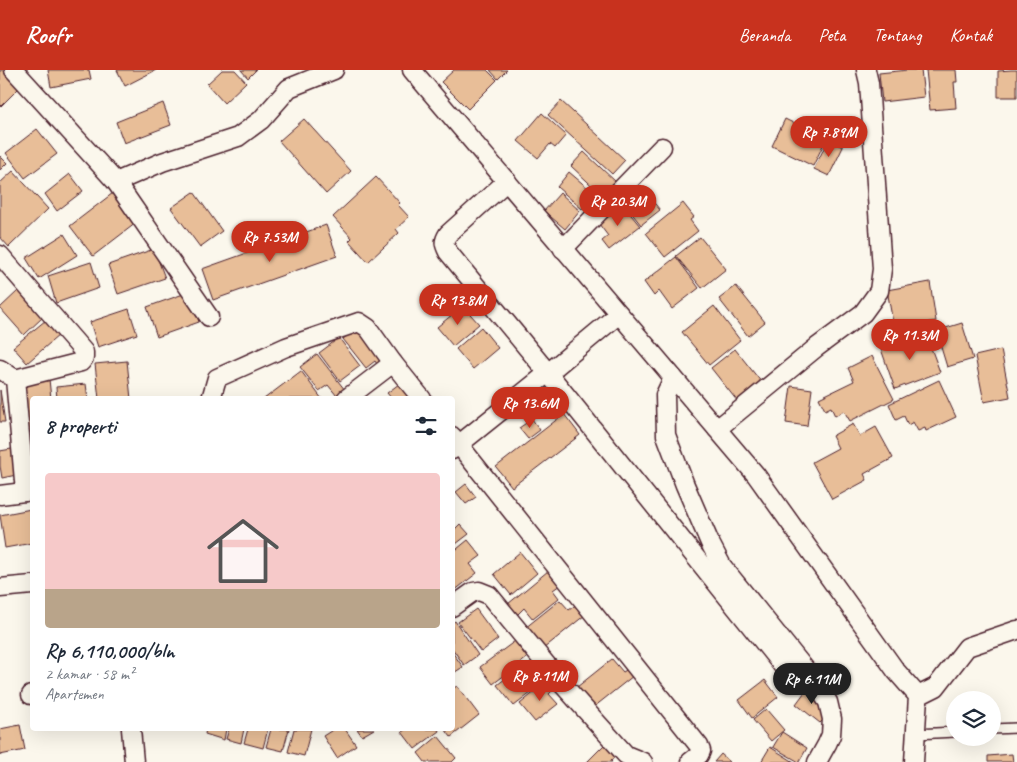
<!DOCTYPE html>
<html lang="id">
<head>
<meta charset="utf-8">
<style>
	body { margin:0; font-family:Caveat,sans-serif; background:#f6f6f7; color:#1f2937; height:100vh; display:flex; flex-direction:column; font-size:19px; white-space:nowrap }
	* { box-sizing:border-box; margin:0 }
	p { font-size:16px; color:#747a83 }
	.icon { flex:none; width:28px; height:28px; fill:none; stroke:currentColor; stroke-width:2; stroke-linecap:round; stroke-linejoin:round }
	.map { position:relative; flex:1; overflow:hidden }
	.panel { position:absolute; left:30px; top:326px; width:425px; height:335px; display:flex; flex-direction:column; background:#fff; border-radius:5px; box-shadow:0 5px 20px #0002 }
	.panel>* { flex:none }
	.tools { position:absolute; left:946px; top:621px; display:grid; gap:10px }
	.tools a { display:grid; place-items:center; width:55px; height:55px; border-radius:50%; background:#fff; box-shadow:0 5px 20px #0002; font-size:25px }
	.price { position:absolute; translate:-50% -42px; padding:0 11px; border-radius:18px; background:#c8321e; color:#fff; font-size:16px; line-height:32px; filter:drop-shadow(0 1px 2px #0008) }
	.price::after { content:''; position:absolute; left:50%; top:30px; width:15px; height:11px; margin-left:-8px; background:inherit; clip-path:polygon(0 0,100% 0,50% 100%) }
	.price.on { background:#222; color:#fff }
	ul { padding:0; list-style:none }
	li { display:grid; align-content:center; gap:10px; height:265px; padding:0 15px }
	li+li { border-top:1px solid #e0e1e3 }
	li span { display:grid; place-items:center; height:155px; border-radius:5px; color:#555 }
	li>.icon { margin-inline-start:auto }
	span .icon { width:90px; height:90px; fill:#fffc; stroke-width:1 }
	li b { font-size:21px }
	h2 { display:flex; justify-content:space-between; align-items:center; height:60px; padding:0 15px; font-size:21px }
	header { display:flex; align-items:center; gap:30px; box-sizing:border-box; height:70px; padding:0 25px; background:#c8321e; color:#fff }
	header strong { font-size:24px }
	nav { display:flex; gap:28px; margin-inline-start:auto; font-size:18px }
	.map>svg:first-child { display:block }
	.building { fill:#e8be98; stroke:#4a1f2b }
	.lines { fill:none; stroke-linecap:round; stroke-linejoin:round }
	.service-casing { stroke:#4a1f2b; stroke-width:12 }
	.minor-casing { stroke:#4a1f2b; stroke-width:21 }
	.service { stroke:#fbf7ec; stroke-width:9 }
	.minor { stroke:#fbf7ec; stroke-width:18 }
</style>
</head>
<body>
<header>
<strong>Roofr</strong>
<nav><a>Beranda</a><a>Peta</a><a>Tentang</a><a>Kontak</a></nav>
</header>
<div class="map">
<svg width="1017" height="692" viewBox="0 0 1017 692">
	<rect width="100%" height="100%" fill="#fbf7ec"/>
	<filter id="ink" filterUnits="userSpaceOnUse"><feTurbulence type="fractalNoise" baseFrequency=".02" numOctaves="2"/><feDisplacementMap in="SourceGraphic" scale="10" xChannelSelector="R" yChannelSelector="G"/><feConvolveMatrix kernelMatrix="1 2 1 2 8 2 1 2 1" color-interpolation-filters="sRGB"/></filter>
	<g filter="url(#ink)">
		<g class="building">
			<polygon points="0,0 10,0 24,13 0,37"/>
			<polygon points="48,0 89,0 91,9 51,17"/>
			<polygon points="117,0 156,0 125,16"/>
			<polygon points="222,0 235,0 246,12 224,33 207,14"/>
			<polygon points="241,0 256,0 248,8"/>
			<polygon points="454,0 487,0 497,10 468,39 441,12"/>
			<polygon points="490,0 507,0 498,9"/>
			<polygon points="908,0 921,0 924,27 882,32 879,3"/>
			<polygon points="926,0 956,0 957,12 954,12 956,38 930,40"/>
			<polygon points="1011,0 1017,0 1017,27 998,27 998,1"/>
			<polygon points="561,31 625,90 612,104 548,45"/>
			<polygon points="163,33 171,55 124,73 116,52"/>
			<polygon points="542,43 566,65 555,78 550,74 538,88 518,71"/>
			<polygon points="304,49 351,101 326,124 279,71"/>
			<polygon points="785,49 826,69 813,96 772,76"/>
			<polygon points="37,59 57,84 25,108 6,83"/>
			<polygon points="828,70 843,77 829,106 814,99"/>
			<polygon points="584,82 616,112 603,126 571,96"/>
			<polygon points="0,86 7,93 0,100"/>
			<polygon points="13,101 48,139 9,177 0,167 0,113"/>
			<polygon points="569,102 595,124 582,139 557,117"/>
			<polygon points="70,104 83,121 57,141 45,124"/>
			<polygon points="376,107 400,133 398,135 409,147 396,159 399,163 368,192 349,171 352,168 333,147"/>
			<polygon points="641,117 660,140 641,155 623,132"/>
			<polygon points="194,122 222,161 200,177 171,138"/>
			<polygon points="113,123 136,153 93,186 70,156"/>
			<polygon points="560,123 580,141 565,159 544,141"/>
			<polygon points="683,133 694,147 690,150 698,161 665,187 646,163"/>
			<polygon points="623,135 640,156 609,180 602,171 608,166 599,154"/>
			<polygon points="326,155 337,186 213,230 202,199"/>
			<polygon points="64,164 77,185 39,209 26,188"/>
			<polygon points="700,167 726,199 702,218 676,186"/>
			<polygon points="154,179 165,208 118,224 108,195"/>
			<polygon points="676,187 699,218 672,239 659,221 654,226 644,212"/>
			<polygon points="91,192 99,218 56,233 48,206"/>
			<polygon points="930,212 936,251 894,258 887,220"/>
			<polygon points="736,216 765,252 748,266 719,229"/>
			<polygon points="19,220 43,247 24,265 0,238"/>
			<polygon points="189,222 199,252 157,267 147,237"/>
			<polygon points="463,236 479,254 453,276 437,257"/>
			<polygon points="714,236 740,270 709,295 682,262"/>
			<polygon points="129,239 137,264 98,277 90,252"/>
			<polygon points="46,250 59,265 27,293 13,277"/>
			<polygon points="962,253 973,289 947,297 936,261"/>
			<polygon points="361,255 385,287 377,294 375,291 366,298 343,269"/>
			<polygon points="481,257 498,278 473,299 456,279"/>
			<polygon points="925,262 940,302 895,319 881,279"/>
			<polygon points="339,268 360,296 340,311 319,283"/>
			<polygon points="735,279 762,313 738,332 711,298"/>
			<polygon points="1001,280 1010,327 984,332 975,286"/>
			<polygon points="317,284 345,320 337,326 328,315 319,321 300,297"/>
			<polygon points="872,286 894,329 850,351 844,341 835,346 831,337 825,340 819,328 854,311 848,298"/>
			<polygon points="127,291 131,329 99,329 95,294"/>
			<polygon points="301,301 322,329 264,329"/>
			<polygon points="49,309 51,329 32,329 32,362 29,362 24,312"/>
			<polygon points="939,310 956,347 926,361 925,358 918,361 913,352 908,355 904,346 896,350 889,334"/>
			<polygon points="403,311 417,329 392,329 387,323"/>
			<polygon points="86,314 88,329 57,329 56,317"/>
			<polygon points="791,316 812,319 807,356 786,353"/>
			<polygon points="0,320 5,352 0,352"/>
			<polygon points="564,344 580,365 512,417 496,397"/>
			<polygon points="532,349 540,360 528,369 519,358"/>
			<polygon points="853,354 860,366 876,357 893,388 864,404 867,410 832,429 812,392 838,378 832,366"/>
			<polygon points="17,378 21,404 2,408 0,396 0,381"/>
			<polygon points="466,414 476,427 466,434 456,422"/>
			<polygon points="31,439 32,446 32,473 5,478 0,445"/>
			<polygon points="460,454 469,464 452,477 452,458 454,460"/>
			<polygon points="468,470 481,486 470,494 477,503 454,521 452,520 452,483"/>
			<polygon points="520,482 537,503 511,525 494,504"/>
			<polygon points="548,501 560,515 553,520 559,528 533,549 524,538 517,545 508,534"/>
			<polygon points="560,530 569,540 577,534 585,545 543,579 525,558"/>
			<polygon points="476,539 498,569 481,582 458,552"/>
			<polygon points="455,551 478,585 464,595 452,578 452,553"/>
			<polygon points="515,571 527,588 493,614 480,597"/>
			<polygon points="452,582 463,597 452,604"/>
			<polygon points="612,589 623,602 628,599 633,606 594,637 577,617"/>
			<polygon points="519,598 536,619 514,636 497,615"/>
			<polygon points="765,610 778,627 752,648 739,630"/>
			<polygon points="548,611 554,619 549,624 558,634 535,652 520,634"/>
			<polygon points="810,615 826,647 820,653 796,634"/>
			<polygon points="457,616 479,645 451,667 445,659 452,659 452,619"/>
			<polygon points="766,639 784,660 771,671 753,650"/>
			<polygon points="20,655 25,680 0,685 0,659"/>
			<polygon points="206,659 226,659 224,670 205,664"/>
			<polygon points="229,659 244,659 241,673 226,669"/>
			<polygon points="248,659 268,659 263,678 244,673"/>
			<polygon points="271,659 289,659 283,681 266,677"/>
			<polygon points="294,659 311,659 304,686 288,682"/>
			<polygon points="334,659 345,659 356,675 337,688 323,666"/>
			<polygon points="357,659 374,659 362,666"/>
			<polygon points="406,659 438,659 439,661 415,679 402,662"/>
			<polygon points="782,662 807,678 799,692 773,677"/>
			<polygon points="438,666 456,688 452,692 425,692 418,683"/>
			<polygon points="605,674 616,685 611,691 612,692 587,692"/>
			<polygon points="770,677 794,692 761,692"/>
			<polygon points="721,684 730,692 714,692"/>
			<polygon points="1012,684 1013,692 988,692 988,686"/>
		</g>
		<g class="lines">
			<g class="service-casing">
				<g id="service">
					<polyline points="992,659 1017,658"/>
					<polyline points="916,664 955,662"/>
				</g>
			</g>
			<g class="minor-casing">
				<g id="minor">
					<polyline points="14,0 116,112 209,247"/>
					<polyline points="412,0 756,405 896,601 918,626 914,692"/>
					<path d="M 507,111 L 448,164 C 443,172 444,174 448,182 L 548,303 L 790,605"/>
					<polyline points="116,112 162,92 238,67 261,50 289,18 334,0"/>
					<polyline points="563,179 662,77"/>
					<polyline points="0,185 84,282 84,288 81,292 15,309 0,299"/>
					<polyline points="673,308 665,325 666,365 685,415 710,473 722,496 809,604 828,632 832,649 831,665 827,674 817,692"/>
					<polyline points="15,309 25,422"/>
					<polyline points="211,329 217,308 286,277 359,252 368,258 393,293 422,329"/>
					<polyline points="346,329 393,293"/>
					<polyline points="717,359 817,277 863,243 879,221 882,199 869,13 866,0"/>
					<polyline points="452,366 699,676 701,681 699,685 690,692"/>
					<polyline points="452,380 548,303 619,244"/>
					<polyline points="0,425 32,421"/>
					<polyline points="0,518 32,515"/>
					<polyline points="452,537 473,522 479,521 489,525 564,616 626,685 643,692"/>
					<polyline points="31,625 32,625"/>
					<polyline points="918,626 936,617 967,577 1017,560"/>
					<polyline points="131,659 134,692"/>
				</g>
			</g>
			<use href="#service" class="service"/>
			<use href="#minor" class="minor"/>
		</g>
	</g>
</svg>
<div class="tools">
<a><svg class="icon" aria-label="layers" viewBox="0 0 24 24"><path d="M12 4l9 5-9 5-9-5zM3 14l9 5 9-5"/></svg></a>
</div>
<b class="price" style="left:829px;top:88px">Rp 7.89M</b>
<b class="price" style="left:618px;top:157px">Rp 20.3M</b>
<b class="price" style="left:270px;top:193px">Rp 7.53M</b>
<b class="price" style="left:458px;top:256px">Rp 13.8M</b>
<b class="price" style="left:910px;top:291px">Rp 11.3M</b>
<b class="price" style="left:530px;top:359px">Rp 13.6M</b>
<b class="price" style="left:540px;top:632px">Rp 8.11M</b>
<b class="price on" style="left:812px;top:635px">Rp 6.11M</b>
<section class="panel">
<h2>8 properti<svg class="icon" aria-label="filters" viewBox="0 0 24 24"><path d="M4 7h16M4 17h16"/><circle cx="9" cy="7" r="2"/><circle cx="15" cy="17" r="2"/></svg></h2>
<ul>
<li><span style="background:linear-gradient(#f6c9c9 75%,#b9a48a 0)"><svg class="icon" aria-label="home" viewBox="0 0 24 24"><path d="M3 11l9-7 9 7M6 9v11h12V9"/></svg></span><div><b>Rp 6,110,000/bln</b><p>2 kamar · 58 m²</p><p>Apartemen</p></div></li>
</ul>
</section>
</div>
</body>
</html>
